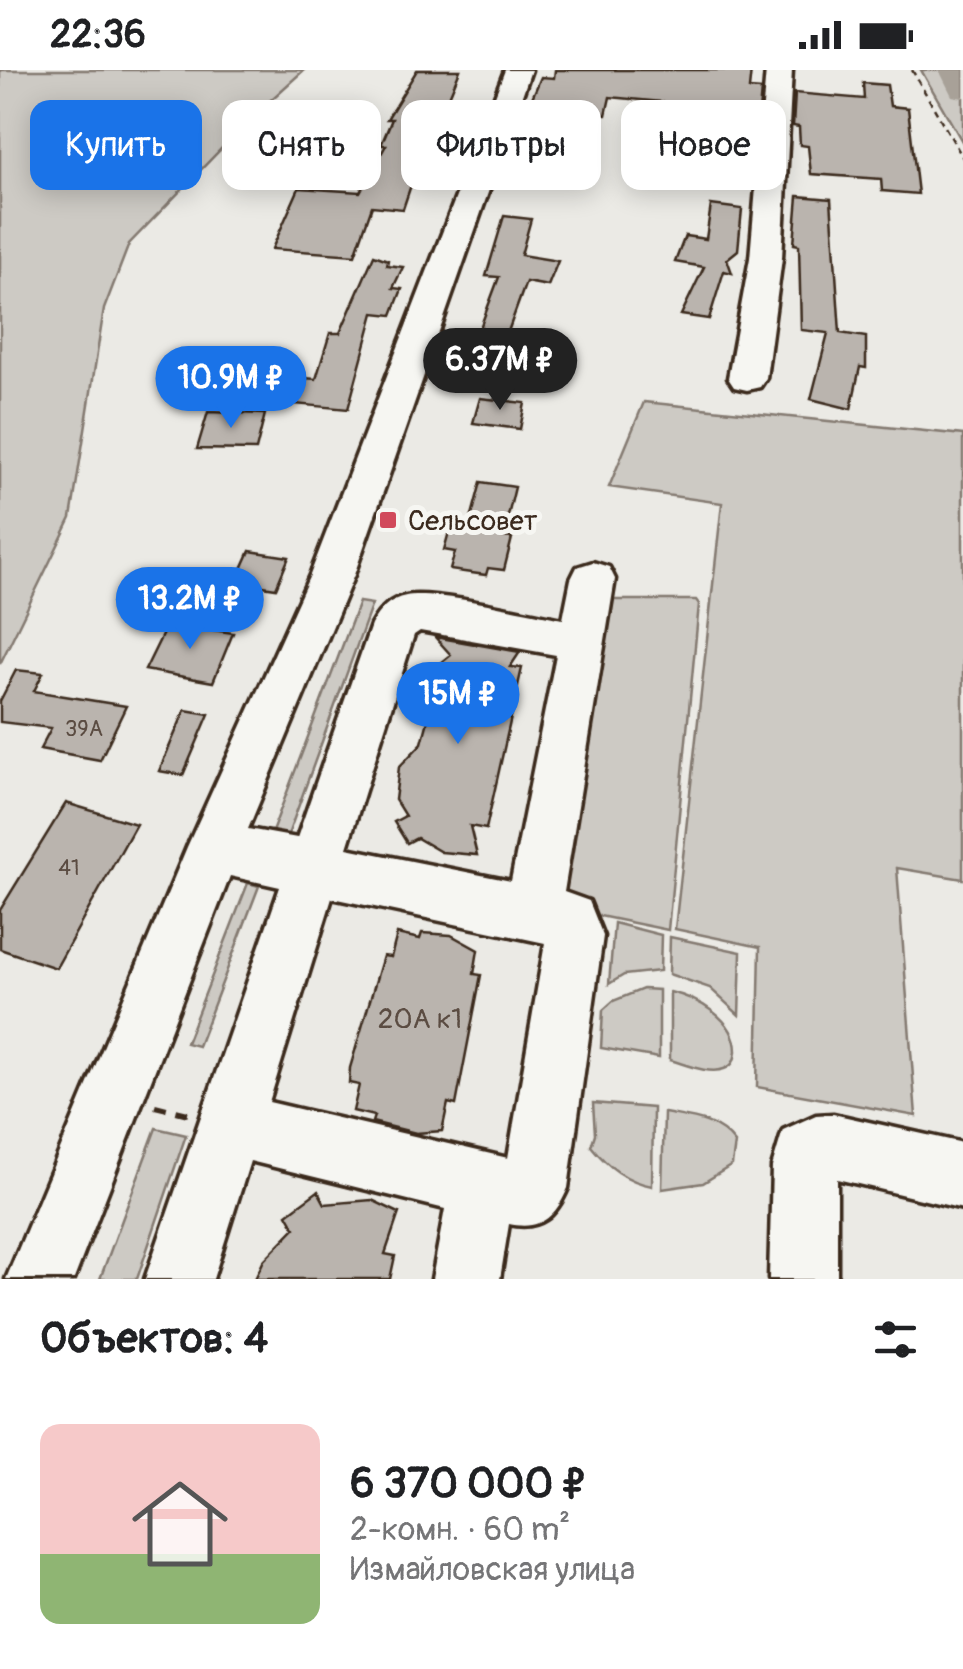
<!DOCTYPE html>
<html lang="ru">
<head>
<meta charset="utf-8">
<style>
	body { margin:0; font-family:Pangolin,sans-serif; background:#f6f6f6; color:#202124; height:100vh; display:flex; flex-direction:column; font-size:38px; white-space:nowrap }
	* { box-sizing:border-box; margin:0 }
	p { font-size:32px; color:#757577 }
	.icon { flex:none; width:55px; height:55px; fill:none; stroke:currentColor; stroke-width:2; stroke-linecap:round; stroke-linejoin:round }
	.map { position:relative; height:1209px; overflow:hidden }
	.sheet { display:flex; flex-direction:column; background:#fff; flex:1 }
	.sheet>* { flex:none }
	.top-card { position:absolute; left:30px; top:30px; width:905px; height:90px; display:flex; gap:20px }
	.price { position:absolute; translate:-50% -85px; padding:0 22px; border-radius:35px; background:#1a73e8; color:#fff; font-size:32px; line-height:65px; filter:drop-shadow(0 2px 5px #0008) }
	.price::after { content:''; position:absolute; left:50%; top:60px; width:30px; height:22px; margin-left:-15px; background:inherit; clip-path:polygon(0 0,100% 0,50% 100%) }
	.price.current { background:#222; color:#fff }
	ul { padding:0; list-style:none }
	li { display:flex; align-items:center; gap:30px; height:250px; padding:0 40px }
	li span { display:grid; place-items:center; flex:none; width:280px; height:200px; border-radius:20px; color:#555 }
	li>.icon { margin-inline-start:auto }
	span .icon { width:120px; height:120px; fill:#fffc; stroke-width:1 }
	li b { font-size:42px }
	h2 { display:flex; justify-content:space-between; align-items:center; height:120px; padding:0 40px; font-size:42px }
	.pill { padding:0 35px; border-radius:20px; background:#fff; box-shadow:0 5px 25px #0003; font-size:35px; line-height:90px }
	.pill.current { background:#1a73e8; color:#fff }
	.status { display:flex; justify-content:space-between; align-items:center; height:70px; padding:0 50px; background:#fff; direction:ltr }
	.status svg { height:28px; fill:currentColor }
	.map>svg:first-child { display:block }
	.green { fill:#cdcac4; stroke:#847a71; stroke-width:2.5 }
	.lines { fill:none; stroke-linecap:round; stroke-linejoin:round }
	.river { fill:#a8a198; fill-rule:evenodd }
	.building { fill:#bab4ae; stroke:#3b2a1e; stroke-width:2.5 }
	.minor-casing { stroke:#3b2a1e; stroke-width:7 }
	.path-far1 { stroke:#3b2a1e; stroke-width:2.5; stroke-dasharray:6 5; stroke-linecap:butt }
	.path { stroke:#3b2a1e; stroke-width:6; stroke-dasharray:12 10; stroke-linecap:butt }
	.minor { fill:#f6f6f2; fill-rule:evenodd }
	.poi-dot { fill:#d1495b; stroke:#f6f6f2; stroke-width:4 }
	.labels { text-anchor:middle; stroke-width:10; stroke-linejoin:round; paint-order:stroke }
	.number-label { font-size:22px; fill:#5b4c42 }
	.poi-label { font-size:28px; fill:#3b2a1e; stroke:#f6f6f2; text-anchor:start }
	.near-number-label { font-size:28px; fill:#5b4c42 }
</style>
</head>
<body>
<div class="status"><b>22:36</b><svg viewBox="0 0 49 12"><path d="M0 12V9h3v3zM5 12V6h3v6zM10 12V3h3v9zM15 12V0h3v12zM26 1h20v11H26zM47 4h2v5h-2z"/></svg></div>
<div class="map">
<svg width="963" height="1209" viewBox="0 0 963 1209">
	<rect width="100%" height="100%" fill="#ebeae5"/>
	<filter id="ink" filterUnits="userSpaceOnUse"><feTurbulence type="fractalNoise" baseFrequency=".01" numOctaves="2"/><feDisplacementMap in="SourceGraphic" scale="20" xChannelSelector="R" yChannelSelector="G"/><feConvolveMatrix kernelMatrix="1 2 1 2 8 2 1 2 1" color-interpolation-filters="sRGB"/></filter>
	<g filter="url(#ink)">
		<g class="green">
			<polygon points="0,0 304,0 253,46 129,174 104,239 71,448 0,594"/>
			<polygon points="921,0 963,0 963,73"/>
			<polygon points="644,332 963,365 963,809 897,798 916,1046 757,1017 760,877 675,859 722,433 609,417"/>
			<polygon points="609,530 696,530 699,534 668,860 551,836"/>
			<polygon points="359,532 372,534 288,765 272,762"/>
			<polygon points="248,813 259,816 198,976 186,973"/>
			<polygon points="614,853 661,865 660,901 624,905 609,914"/>
			<polygon points="670,867 741,882 739,945 710,918 669,904"/>
			<polygon points="643,919 659,920 659,988 601,978 603,940 613,931"/>
			<path d="M 670,922 C 697,928 736,949 736,981 C 735,990 733,996 724,999 C 709,1005 685,994 670,990 Z"/>
			<path d="M 593,1033 L 653,1038 L 652,1116 C 626,1111 608,1097 591,1076 L 595,1064 Z"/>
			<path d="M 664,1043 C 691,1048 717,1049 735,1073 L 732,1095 L 703,1113 L 662,1119 Z"/>
			<polygon points="156,1058 186,1065 137,1209 100,1209"/>
		</g>
		<g class="lines">
			<polygon class="river" points="939,0 963,0 963,28 952,26"/>
		</g>
		<g class="building">
			<polygon points="417,0 460,0 448,29 420,75 435,77 417,113 412,112 403,139 372,136 355,185 272,179 299,118 360,122 386,75 381,75 392,49 387,49"/>
			<polygon points="555,0 751,0 749,19 761,20 758,53 752,52 751,60 713,56 714,37 610,27 606,45 569,43 557,87 527,85 535,60 532,60 532,28 541,7 554,8"/>
			<polygon points="863,13 887,15 890,36 908,38 918,124 882,121 881,109 811,104 808,76 800,75 799,57 793,56 795,23 864,29"/>
			<polygon points="798,126 831,129 840,263 866,267 866,298 860,297 851,339 811,329 828,263 801,260 799,175 794,174"/>
			<polygon points="711,135 742,139 738,180 727,189 732,203 724,201 709,249 681,245 704,197 675,192 685,166 706,169"/>
			<polygon points="504,146 531,149 521,185 558,191 548,216 526,212 505,270 477,266 499,207 486,206"/>
			<polygon points="374,185 388,190 387,195 403,197 393,218 402,219 392,245 374,243 348,339 294,334 304,308 316,309 330,263 340,263"/>
			<polygon points="480,328 525,333 520,359 473,353"/>
			<polygon points="208,342 265,344 256,380 197,379"/>
			<polygon points="481,412 515,417 503,467 512,468 504,500 488,498 486,505 450,500 455,482 444,480 452,451 470,453"/>
			<polygon points="250,481 289,487 276,518 236,512"/>
			<polygon points="168,553 233,563 213,612 145,600"/>
			<polygon points="435,567 520,582 510,597 522,598 486,759 470,756 477,785 441,782 417,768 407,773 394,752 405,746 395,730 399,697 422,673 429,647 422,636 421,622 431,601 451,585"/>
			<polygon points="16,600 43,603 34,621 126,636 100,690 40,679 51,658 0,652 0,631"/>
			<polygon points="185,640 209,644 183,705 159,701"/>
			<polygon points="66,733 136,754 56,898 0,879 0,840"/>
			<polygon points="422,863 451,865 478,880 474,904 481,905 456,1035 448,1033 442,1061 416,1063 372,1052 374,1046 353,1041 359,1015 349,1013 350,998 383,886 391,887 397,864 420,869"/>
			<polygon points="318,1121 325,1134 372,1130 399,1143 385,1184 395,1186 390,1209 255,1209 264,1190 295,1158 287,1144"/>
		</g>
		<g class="lines">
			<g class="minor-casing">
				<g id="minor">
					<path d="M 505,0 L 531,0 L 354,505 L 248,759 L 297,768 L 371,555 C 379,540 389,529 406,526 C 433,520 530,543 563,549 L 571,509 L 577,497 L 593,492 L 609,497 L 615,509 L 564,822 L 589,831 L 603,866 L 568,1118 C 556,1146 541,1161 509,1154 L 500,1209 L 432,1209 L 445,1139 L 250,1091 L 213,1209 L 145,1209 L 280,817 L 230,806 L 74,1209 L 6,1209 L 187,777 L 310,505 ZM 420,561 L 556,585 L 511,811 L 347,778 L 414,565 ZM 332,828 L 545,873 L 508,1088 L 269,1032 Z"/>
					<polygon points="766,0 792,0 782,188 766,308 760,317 747,320 734,317 728,308 750,188"/>
					<polygon points="833,1044 963,1073 963,1139 837,1109 837,1209 769,1209 772,1097 783,1060 816,1045"/>
				</g>
			</g>
			<polyline class="path-far1" points="912,0 963,88"/>
			<polyline class="path" points="155,1036 188,1044"/>
			<use href="#minor" class="minor"/>
		</g>
	</g>
	<rect class="poi-dot" x="378" y="440" width="20" height="20" rx="5"/>
	<g class="labels">
		<g class="number-label">
			<text x="84" y="666">39А</text>
			<text x="69" y="805">41</text>
		</g>
		<g class="poi-label">
			<text x="408" y="460">Сельсовет</text>
		</g>
		<g class="near-number-label">
			<text x="420" y="958">20А к1</text>
		</g>
	</g>
</svg>
<b class="price current" style="left:500px;top:343px">6.37M ₽</b>
<b class="price" style="left:231px;top:361px">10.9M ₽</b>
<b class="price" style="left:190px;top:582px">13.2M ₽</b>
<b class="price" style="left:458px;top:677px">15M ₽</b>
<div class="top-card">
<a class="pill current">Купить</a>
<a class="pill">Снять</a>
<a class="pill">Фильтры</a>
<a class="pill">Новое</a>
</div>
</div>
<section class="sheet">
<h2>Объектов: 4<svg class="icon" aria-label="filters" viewBox="0 0 24 24"><path d="M4 7h16M4 17h16"/><circle cx="9" cy="7" r="2"/><circle cx="15" cy="17" r="2"/></svg></h2>
<ul>
<li><span style="background:linear-gradient(#f6c9c9 65%,#8fb573 0)"><svg class="icon" aria-label="home" viewBox="0 0 24 24"><path d="M3 11l9-7 9 7M6 9v11h12V9"/></svg></span><div><b>6 370 000 ₽</b><p>2-комн. · 60 m²</p><p>Измайловская улица</p></div></li>
</ul>
</section>
</body>
</html>
